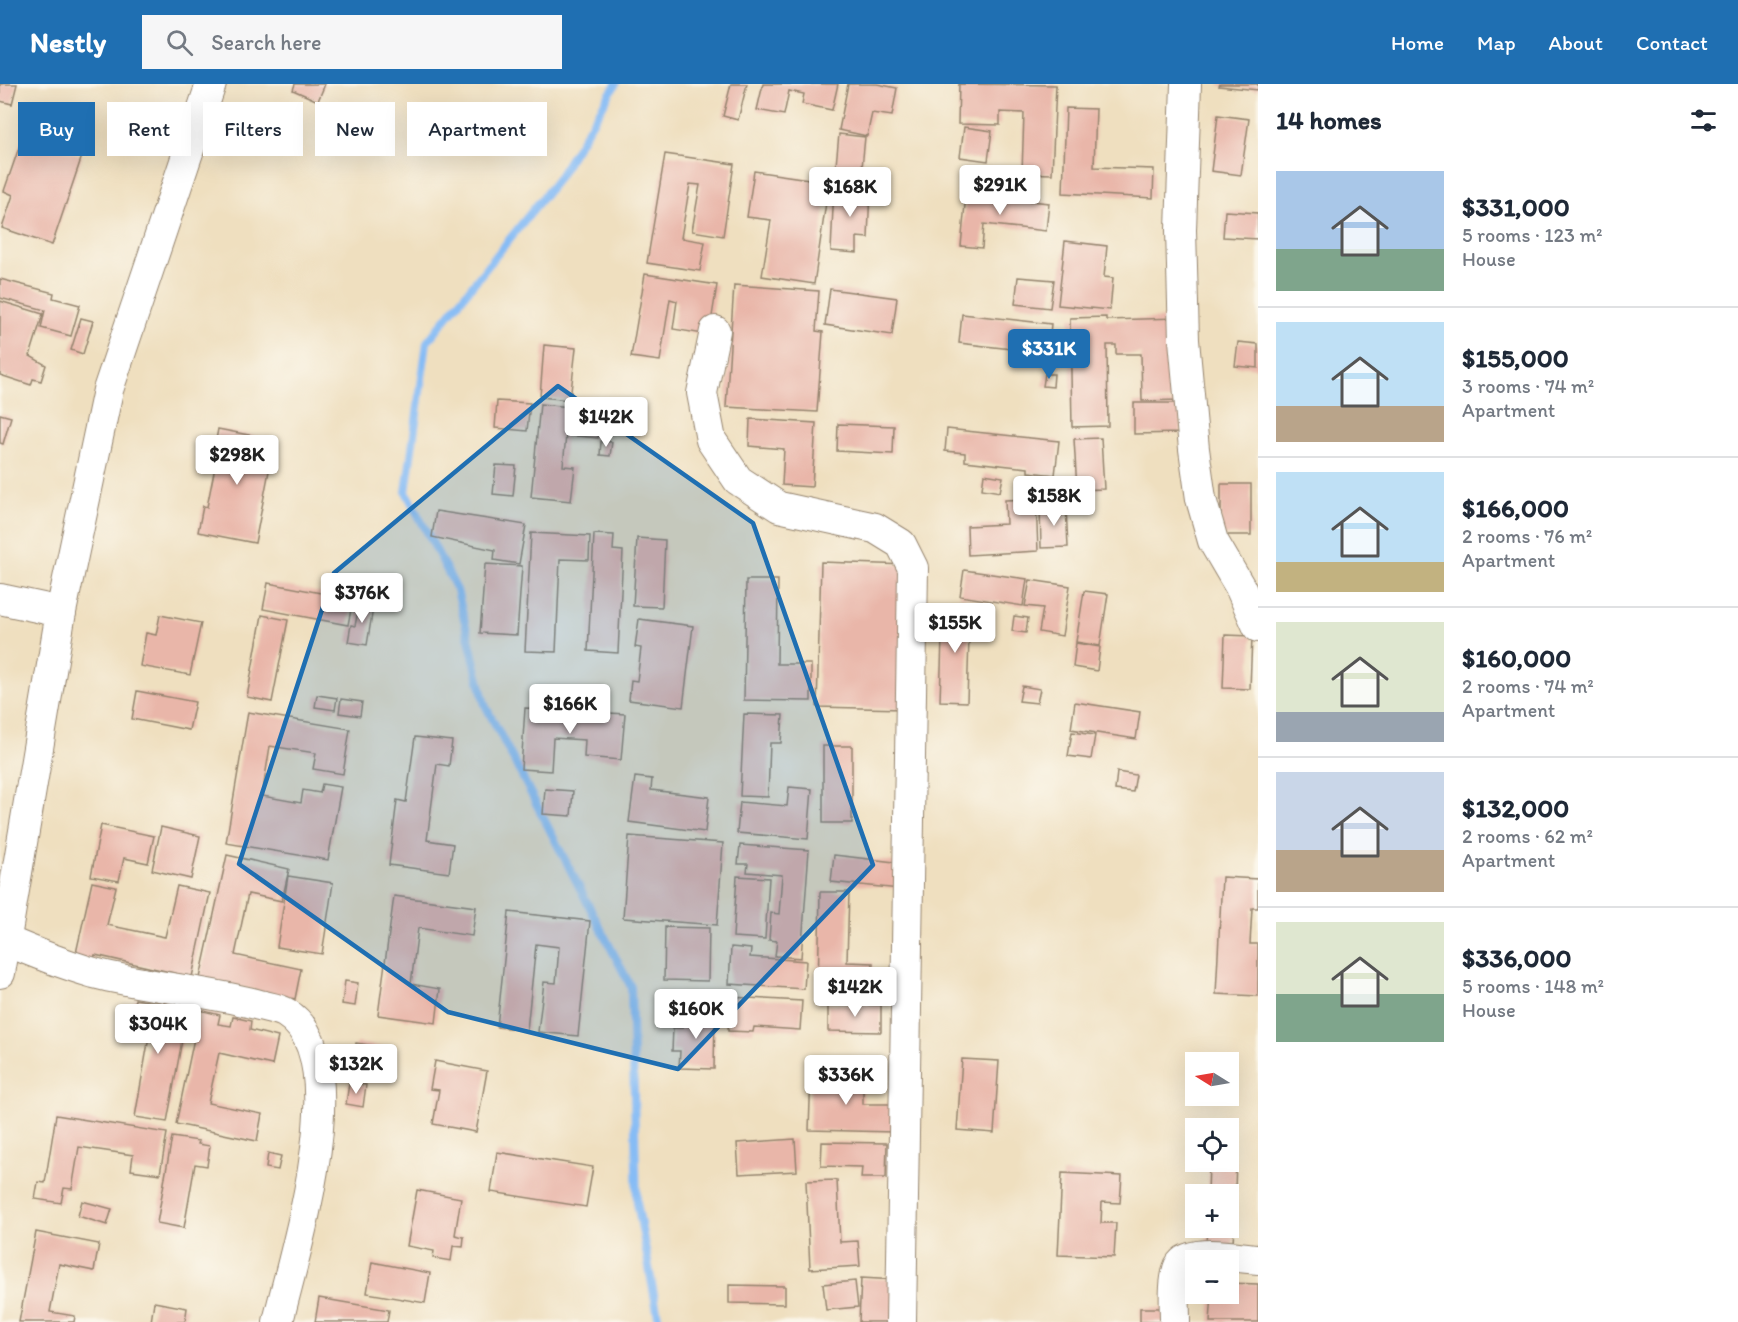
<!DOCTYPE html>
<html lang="en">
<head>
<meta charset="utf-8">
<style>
	body { margin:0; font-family:Itim,sans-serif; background:#f6f6f7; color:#1f2937; height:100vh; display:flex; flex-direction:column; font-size:22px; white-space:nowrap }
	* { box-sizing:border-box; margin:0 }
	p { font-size:20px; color:#747a83 }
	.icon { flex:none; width:33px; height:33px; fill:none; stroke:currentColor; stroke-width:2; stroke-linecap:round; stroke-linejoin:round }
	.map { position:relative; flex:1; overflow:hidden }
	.side { display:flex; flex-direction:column; background:#fff; width:480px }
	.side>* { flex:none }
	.guide { position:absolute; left:18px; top:18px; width:570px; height:54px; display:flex; gap:12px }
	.needle { width:39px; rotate:281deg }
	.buttons { position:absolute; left:1185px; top:968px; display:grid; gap:12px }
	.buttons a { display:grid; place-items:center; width:54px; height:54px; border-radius:0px; background:#fff; box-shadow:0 6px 24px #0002; font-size:30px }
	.price { position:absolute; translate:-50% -51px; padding:0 14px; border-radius:6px; background:#fff; color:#222; font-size:20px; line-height:39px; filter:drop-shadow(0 2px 3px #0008) }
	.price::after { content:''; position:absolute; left:50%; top:36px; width:18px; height:14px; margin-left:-9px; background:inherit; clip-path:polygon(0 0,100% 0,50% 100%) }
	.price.active { background:#1f6fb2; color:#fff }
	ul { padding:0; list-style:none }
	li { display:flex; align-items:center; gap:18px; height:150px; padding:0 18px }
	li+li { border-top:2px solid #e0e1e3 }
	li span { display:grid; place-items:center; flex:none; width:168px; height:120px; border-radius:0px; color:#555 }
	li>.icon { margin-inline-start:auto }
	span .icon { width:72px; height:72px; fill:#fffc; stroke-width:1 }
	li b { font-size:26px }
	h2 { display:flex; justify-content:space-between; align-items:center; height:72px; padding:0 18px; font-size:26px }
	.chip { padding:0 21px; border-radius:0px; background:#fff; box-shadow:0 6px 24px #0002; font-size:21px; line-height:54px }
	.chip.active { background:#1f6fb2; color:#fff }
	header { display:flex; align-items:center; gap:36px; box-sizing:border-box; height:84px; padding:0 30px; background:#1f6fb2; color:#fff }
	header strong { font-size:28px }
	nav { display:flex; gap:33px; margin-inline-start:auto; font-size:21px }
	.search { width:420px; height:54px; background:#f6f6f7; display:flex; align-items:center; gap:15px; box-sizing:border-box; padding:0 21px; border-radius:0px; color:#747a83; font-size:22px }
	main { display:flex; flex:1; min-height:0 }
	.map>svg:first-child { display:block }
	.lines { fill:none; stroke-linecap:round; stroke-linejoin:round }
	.stream { stroke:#86bcf5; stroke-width:8 }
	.building { fill:#e9b6a9 }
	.street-casing { stroke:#95846e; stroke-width:32 }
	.street { stroke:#fff; stroke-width:30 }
	.marked { fill:#1f6fb2; fill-opacity:0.2; stroke:#1f6fb2; stroke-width:4.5; stroke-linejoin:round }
</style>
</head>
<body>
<header>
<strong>Nestly</strong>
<div class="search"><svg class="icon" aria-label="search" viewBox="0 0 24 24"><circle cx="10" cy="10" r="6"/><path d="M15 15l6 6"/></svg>Search here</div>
<nav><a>Home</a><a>Map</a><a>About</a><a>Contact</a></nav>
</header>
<main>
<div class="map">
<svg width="1258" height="1238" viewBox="0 0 1258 1238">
	<rect width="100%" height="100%" fill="#fbf7ec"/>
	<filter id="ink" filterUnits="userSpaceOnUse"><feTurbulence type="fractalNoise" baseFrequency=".0167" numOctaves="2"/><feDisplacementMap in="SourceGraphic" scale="12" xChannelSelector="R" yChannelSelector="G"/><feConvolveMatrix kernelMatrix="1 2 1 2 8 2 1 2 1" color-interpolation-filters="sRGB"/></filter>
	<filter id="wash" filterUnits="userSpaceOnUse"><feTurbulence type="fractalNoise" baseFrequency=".008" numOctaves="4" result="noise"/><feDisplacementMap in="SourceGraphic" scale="24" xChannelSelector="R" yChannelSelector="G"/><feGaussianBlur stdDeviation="1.35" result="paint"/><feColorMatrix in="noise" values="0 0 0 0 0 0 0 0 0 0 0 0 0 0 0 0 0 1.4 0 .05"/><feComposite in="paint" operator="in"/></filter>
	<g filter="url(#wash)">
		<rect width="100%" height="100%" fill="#efdfbf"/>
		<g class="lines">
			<polyline class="stream" points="616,0 556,97 427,258 406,408 457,506 485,621 631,903 637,1118 659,1238"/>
		</g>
		<g id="blocks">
			<g class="building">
				<polygon points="0,0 17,0 12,20 0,17"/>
				<polygon points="295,0 325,0 318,17 293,6"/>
				<polygon points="731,0 747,0 738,36 723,32"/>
				<polygon points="763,0 838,0 832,26 802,20 804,10 789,7 784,31 757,26"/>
				<polygon points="848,0 877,0 897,4 892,32 872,29 867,52 839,46"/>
				<polygon points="959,0 1056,1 1052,90 1022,89 1024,29 1000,28 1000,41 958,40"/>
				<polygon points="1220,0 1258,0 1258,6 1219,2"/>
				<polygon points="1066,24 1096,25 1094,83 1154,85 1153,114 1063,109"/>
				<polygon points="1218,31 1249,35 1241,91 1211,87"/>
				<polygon points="964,43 992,47 988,77 960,73"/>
				<polygon points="839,50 865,53 861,94 835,92"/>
				<polygon points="23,52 82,72 52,161 2,144 13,111 4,107"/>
				<polygon points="665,70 734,80 723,152 692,147 700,101 690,100 681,154 705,158 700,187 647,179"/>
				<polygon points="754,87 829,98 814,200 762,192 771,136 747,133"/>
				<polygon points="988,91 1011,92 1011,105 987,104"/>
				<polygon points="834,102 870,104 868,154 857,153 857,169 831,167"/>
				<polygon points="966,110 1049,119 1046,147 984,140 982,164 961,162"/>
				<polygon points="1225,127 1258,129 1258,155 1223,153"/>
				<polygon points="1065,157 1107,162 1104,193 1113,194 1110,226 1058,221"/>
				<polygon points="645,190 717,201 709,251 673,245 677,217 670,215 660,277 631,273"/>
				<polygon points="1018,193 1054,196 1050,224 1015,220"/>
				<polygon points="0,195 54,209 53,214 80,221 71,252 41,244 45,226 0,214"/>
				<polygon points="734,201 819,207 816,247 823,248 817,328 726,323"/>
				<polygon points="830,205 897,214 892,251 825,241"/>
				<polygon points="0,217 43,230 30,272 46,281 41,297 33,295 31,301 0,291"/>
				<polygon points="962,230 1051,240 1048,269 959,259"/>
				<polygon points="1106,233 1106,236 1179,234 1180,316 1142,317 1141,270 1116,270 1116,261 1107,261 1108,342 1072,343 1070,234"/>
				<polygon points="81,234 93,237 83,270 71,266"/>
				<polygon points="1238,258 1258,260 1258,284 1235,282"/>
				<polygon points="544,261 576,264 570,316 540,313"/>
				<polygon points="1045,290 1054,290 1053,303 1043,302"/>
				<polygon points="497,317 530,319 527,347 495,344"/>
				<polygon points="1134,319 1180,319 1181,349 1134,350"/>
				<polygon points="540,320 601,326 598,354 566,351 563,382 575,383 571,417 531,413"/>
				<polygon points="0,330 11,333 3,360 0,359"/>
				<polygon points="750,335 816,339 812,403 782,401 784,365 749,362"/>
				<polygon points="838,340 894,342 893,370 837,367"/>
				<polygon points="218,345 275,356 255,459 198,448 203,422 207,423 217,373 213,372"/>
				<polygon points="947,345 1059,357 1055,391 1028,388 1028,384 965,377 965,369 945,367"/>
				<polygon points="1101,354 1104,405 1077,406 1074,355"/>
				<polygon points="601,357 612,358 610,372 600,371"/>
				<polygon points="496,381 516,382 513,412 493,410"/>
				<polygon points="984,390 1003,393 1000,408 982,405"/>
				<rect x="1221" y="400" width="30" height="51"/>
				<polygon points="1036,415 1038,467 968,471 967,442 1006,440 1005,416"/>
				<polygon points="1066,422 1068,463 1041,464 1040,423"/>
				<polygon points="436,427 526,441 519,480 494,476 495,466 432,453"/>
				<polygon points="531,449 590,452 589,476 560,475 556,568 525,567"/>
				<polygon points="594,450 614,451 613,466 623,467 618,569 588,567"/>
				<polygon points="637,454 665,456 662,523 633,522"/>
				<polygon points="821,478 908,481 904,625 817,623"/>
				<polygon points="485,480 522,482 517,551 480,549"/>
				<polygon points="964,486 1027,495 1023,522 960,512"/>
				<polygon points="746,496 778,496 777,580 811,580 811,617 744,616"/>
				<polygon points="1030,496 1070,502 1062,552 1039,548 1043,524 1025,522"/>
				<polygon points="268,499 353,515 348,541 263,525"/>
				<polygon points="1084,507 1108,510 1100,562 1076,558"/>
				<polygon points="360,516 374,518 367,561 348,558 351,541 355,542"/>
				<polygon points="943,522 970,523 967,618 940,617"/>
				<polygon points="160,531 201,539 190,591 140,582 146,549 156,551"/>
				<polygon points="262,531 288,536 272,618 247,613"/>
				<polygon points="1014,532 1028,534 1026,549 1012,547"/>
				<polygon points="639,535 693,542 683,623 629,616 631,596 637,597 641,564 635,563"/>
				<polygon points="1225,551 1252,552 1250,605 1223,604"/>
				<polygon points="1076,559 1100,563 1097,587 1073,583"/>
				<polygon points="1022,602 1040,605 1037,619 1019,617"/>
				<polygon points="137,607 195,618 189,646 132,635"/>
				<polygon points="317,611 337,614 335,626 315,623"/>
				<polygon points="341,615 362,618 360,632 339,629"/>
				<polygon points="1075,618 1140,628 1136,655 1071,645"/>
				<polygon points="525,624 625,630 621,676 584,673 585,656 553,654 551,687 521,685"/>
				<polygon points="248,628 350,645 343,690 313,685 316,669 270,662 262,712 301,719 303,706 320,709 322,700 341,703 328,776 226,759"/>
				<polygon points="744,630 783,631 781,659 770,659 768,713 740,712"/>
				<polygon points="1072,648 1095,651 1091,675 1068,672"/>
				<polygon points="415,653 452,657 449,682 437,680 427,756 453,760 449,789 389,781 397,716 406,718"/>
				<rect x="823" y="662" width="29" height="77"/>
				<polygon points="1117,688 1136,691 1133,708 1115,706"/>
				<polygon points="635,693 652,695 651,706 709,713 705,748 629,738"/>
				<polygon points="789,703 812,705 808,755 737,749 740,718 787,722"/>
				<polygon points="545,705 573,707 571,732 543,730"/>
				<polygon points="101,741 154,752 148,779 124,774 119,797 91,792"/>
				<polygon points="161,743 200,752 191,795 152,786"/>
				<polygon points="629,752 723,759 717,841 623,834"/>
				<polygon points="740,761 809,766 801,874 775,872 777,857 769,856 771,829 779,830 782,791 747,788 748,780 738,780"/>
				<polygon points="227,771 289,785 282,817 248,810 235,871 301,885 295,915 200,894"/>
				<polygon points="834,771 903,779 900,805 831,798"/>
				<polygon points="288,792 333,799 322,870 277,863"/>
				<polygon points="737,792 769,794 765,855 733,853"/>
				<polygon points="1222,793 1258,795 1258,824 1252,824 1250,860 1258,860 1258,912 1216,910"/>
				<polygon points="92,798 116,803 107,841 165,853 177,802 210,809 192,893 95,871 92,882 74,878"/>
				<polygon points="820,808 849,808 847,878 873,879 872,907 818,906"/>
				<polygon points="394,812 476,823 472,852 418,844 411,900 440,905 436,939 378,931"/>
				<polygon points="509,828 590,837 578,952 538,948 544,898 556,899 559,863 536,860 527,946 497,943"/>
				<polygon points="665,843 709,844 708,897 664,896"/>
				<polygon points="731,863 751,865 750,873 806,877 804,905 729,900"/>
				<polygon points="345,897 358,899 355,922 342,920"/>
				<polygon points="730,913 802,917 800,946 754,943 753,948 728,947"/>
				<polygon points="135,915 188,924 167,1038 135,1033 149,953 129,949"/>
				<polygon points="828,920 881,921 881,948 828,947"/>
				<polygon points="200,926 220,931 218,940 231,942 233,933 251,937 250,946 278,953 272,981 219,969 208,1019 262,1030 257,1057 176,1040"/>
				<polygon points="683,927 715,927 714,985 679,984 680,967 672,967 673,944 683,944"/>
				<polygon points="356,959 387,964 383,983 353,978"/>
				<polygon points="962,975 999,977 994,1049 957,1046"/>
				<polygon points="435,977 487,987 476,1048 433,1040 439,1006 430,1005"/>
				<polygon points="811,989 855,990 855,1003 863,1003 863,1020 895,1020 895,1048 809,1046"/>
				<polygon points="349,999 366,1001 363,1023 346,1020"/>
				<polygon points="56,1031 167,1049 160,1090 131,1086 133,1071 79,1063 72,1105 64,1104 61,1119 35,1115 38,1098 45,1099"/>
				<polygon points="172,1053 199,1057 198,1060 210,1062 207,1082 195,1080 184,1144 157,1139"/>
				<polygon points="795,1055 797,1087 739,1090 737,1059"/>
				<polygon points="822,1058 887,1059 886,1094 861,1094 862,1083 821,1082"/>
				<polygon points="497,1068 593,1083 586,1123 491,1108"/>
				<polygon points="268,1069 281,1072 278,1086 266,1084"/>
				<polygon points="1209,1077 1236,1077 1233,1162 1206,1160 1207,1143 1228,1143 1228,1110 1208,1110"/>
				<polygon points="1062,1089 1122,1092 1120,1119 1102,1118 1101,1139 1116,1139 1114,1173 1058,1171"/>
				<polygon points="837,1096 840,1158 858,1157 860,1182 810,1185 806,1097"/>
				<polygon points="417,1106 461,1114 455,1151 464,1153 463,1163 453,1162 451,1177 433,1174 434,1167 407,1162"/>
				<polygon points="82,1117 112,1125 107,1141 78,1132"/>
				<polygon points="36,1148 99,1160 94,1187 59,1180 50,1228 75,1232 74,1238 19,1238"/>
				<polygon points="372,1178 430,1189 425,1219 367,1209"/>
				<polygon points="861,1194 897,1196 895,1238 859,1238"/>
				<polygon points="855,1197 858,1223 826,1226 823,1200"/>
				<polygon points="1228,1199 1258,1200 1258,1238 1210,1238 1212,1210 1228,1209"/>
				<polygon points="729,1201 785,1202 785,1220 729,1219"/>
				<polygon points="319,1214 389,1226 387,1238 315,1238"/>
				<polygon points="154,1218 187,1224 185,1238 151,1238"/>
				<rect x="1140" y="1224" width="24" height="14"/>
			</g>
		</g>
	</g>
	<g filter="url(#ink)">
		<use href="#blocks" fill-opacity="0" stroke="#95846e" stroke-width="1.5"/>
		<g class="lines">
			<g class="street-casing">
				<g id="street">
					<polyline points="1186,0 1181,146 1184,256 1194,365 1201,415 1213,457 1240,503 1258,543"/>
					<polyline points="715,247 702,309 711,356 738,396 779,423 875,444 901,460 913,484 901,1238"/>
					<polyline points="0,515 61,528 0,889"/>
					<polyline points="61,528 108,306 211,0"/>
					<path d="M 0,854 C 30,867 63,880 94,889 C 147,903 203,906 256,920 C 265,923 278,924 286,929 C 358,972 293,1172 278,1238"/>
					<path d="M 1175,1238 C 1175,1221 1173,1202 1178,1185 C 1185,1162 1239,1174 1258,1175"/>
				</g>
			</g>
			<use href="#street" class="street"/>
		</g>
	</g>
	<path class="marked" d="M 558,302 L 753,439 L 873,781 L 678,985 L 448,928 L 239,780 L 334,489 Z"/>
</svg>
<div class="buttons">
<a><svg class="needle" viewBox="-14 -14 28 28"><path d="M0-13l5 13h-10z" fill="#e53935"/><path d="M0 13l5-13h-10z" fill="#747a83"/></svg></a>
<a><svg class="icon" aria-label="locate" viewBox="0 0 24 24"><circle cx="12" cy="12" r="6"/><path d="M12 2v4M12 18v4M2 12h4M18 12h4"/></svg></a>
<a>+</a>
<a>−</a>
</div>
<b class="price" style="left:1000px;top:132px">$291K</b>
<b class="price" style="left:850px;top:134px">$168K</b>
<b class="price active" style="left:1049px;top:296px">$331K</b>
<b class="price" style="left:606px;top:364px">$142K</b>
<b class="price" style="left:237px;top:402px">$298K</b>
<b class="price" style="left:1054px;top:443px">$158K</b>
<b class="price" style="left:362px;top:540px">$376K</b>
<b class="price" style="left:955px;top:570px">$155K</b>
<b class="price" style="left:570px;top:651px">$166K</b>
<b class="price" style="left:855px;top:934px">$142K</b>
<b class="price" style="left:696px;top:956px">$160K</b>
<b class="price" style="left:158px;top:971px">$304K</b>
<b class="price" style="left:356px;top:1011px">$132K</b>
<b class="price" style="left:846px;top:1022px">$336K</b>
<div class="guide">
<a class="chip active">Buy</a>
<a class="chip">Rent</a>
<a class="chip">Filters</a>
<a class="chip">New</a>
<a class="chip">Apartment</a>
</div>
</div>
<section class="side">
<h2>14 homes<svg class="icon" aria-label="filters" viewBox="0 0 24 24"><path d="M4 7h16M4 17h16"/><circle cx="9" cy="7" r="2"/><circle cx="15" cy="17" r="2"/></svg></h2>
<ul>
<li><span style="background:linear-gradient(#a9c7e8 65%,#7fa58c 0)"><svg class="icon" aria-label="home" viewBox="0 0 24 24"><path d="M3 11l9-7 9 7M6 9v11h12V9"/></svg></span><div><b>$331,000</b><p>5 rooms · 123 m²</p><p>House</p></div></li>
<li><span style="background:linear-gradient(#bfe0f5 70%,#b9a48a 0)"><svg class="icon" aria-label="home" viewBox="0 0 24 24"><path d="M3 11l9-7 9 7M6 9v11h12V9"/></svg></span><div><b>$155,000</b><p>3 rooms · 74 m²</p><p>Apartment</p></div></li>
<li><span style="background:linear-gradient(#bfe0f5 75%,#c2b280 0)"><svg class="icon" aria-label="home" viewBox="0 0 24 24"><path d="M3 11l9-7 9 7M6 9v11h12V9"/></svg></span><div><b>$166,000</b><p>2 rooms · 76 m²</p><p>Apartment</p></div></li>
<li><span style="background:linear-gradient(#dfe7d0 75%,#9aa5b1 0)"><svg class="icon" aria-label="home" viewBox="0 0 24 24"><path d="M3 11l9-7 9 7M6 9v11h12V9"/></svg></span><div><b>$160,000</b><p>2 rooms · 74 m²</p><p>Apartment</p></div></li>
<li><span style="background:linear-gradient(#c9d6e8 65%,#b9a48a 0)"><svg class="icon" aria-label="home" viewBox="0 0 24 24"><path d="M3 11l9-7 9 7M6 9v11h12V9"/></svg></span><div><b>$132,000</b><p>2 rooms · 62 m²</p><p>Apartment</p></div></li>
<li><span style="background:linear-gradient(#dfe7d0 60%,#7fa58c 0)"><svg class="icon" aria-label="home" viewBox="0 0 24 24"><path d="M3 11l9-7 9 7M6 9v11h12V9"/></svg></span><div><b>$336,000</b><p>5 rooms · 148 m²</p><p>House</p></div></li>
</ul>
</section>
</main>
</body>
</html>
